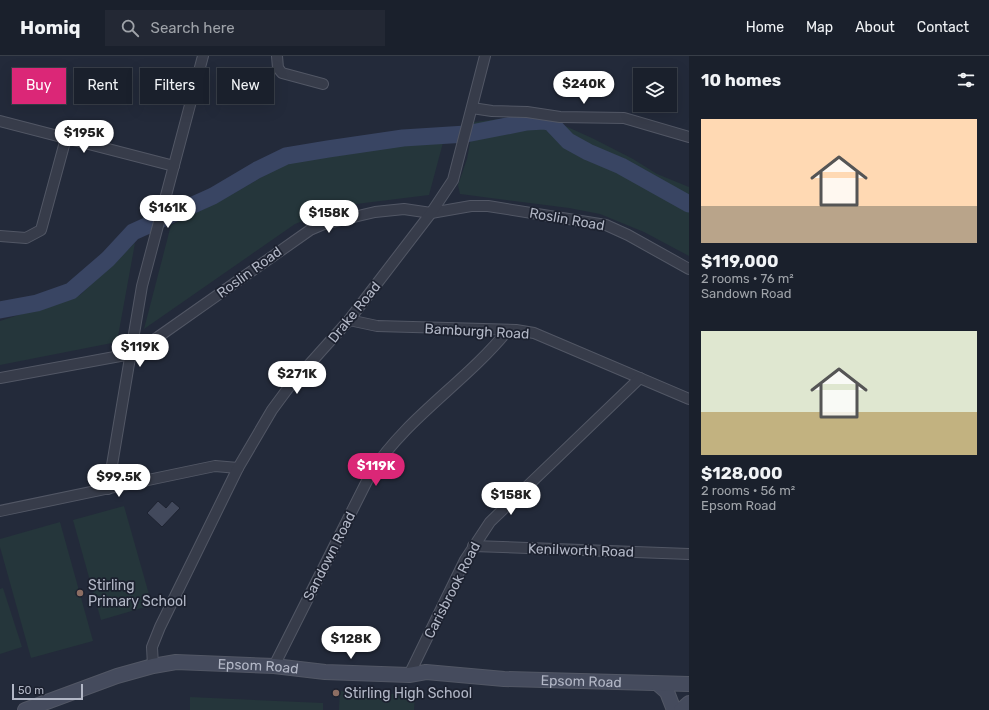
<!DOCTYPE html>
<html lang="en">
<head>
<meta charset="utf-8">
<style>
	body { margin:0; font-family:Rubik,sans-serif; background:#232834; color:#f1f3f6; height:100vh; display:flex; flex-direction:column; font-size:15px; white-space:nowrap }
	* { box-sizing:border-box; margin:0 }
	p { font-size:13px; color:#9fa3a9 }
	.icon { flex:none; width:22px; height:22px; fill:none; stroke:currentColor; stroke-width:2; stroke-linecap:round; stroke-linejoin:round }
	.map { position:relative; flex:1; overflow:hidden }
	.panel { display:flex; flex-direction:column; background:#1a202c; width:300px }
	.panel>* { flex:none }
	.guide { position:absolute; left:12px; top:12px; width:380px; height:36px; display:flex; gap:8px }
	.tools { position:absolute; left:633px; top:12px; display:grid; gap:8px }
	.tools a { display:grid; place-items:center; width:44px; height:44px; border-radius:0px; background:#1a202c; box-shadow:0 4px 16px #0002,0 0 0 1px #383e48; font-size:20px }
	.scale { position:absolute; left:12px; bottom:10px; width:71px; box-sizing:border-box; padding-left:4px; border:2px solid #b2b7c6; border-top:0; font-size:11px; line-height:14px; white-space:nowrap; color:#b2b7c6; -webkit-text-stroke:3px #1c212f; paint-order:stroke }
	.price { position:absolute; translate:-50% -34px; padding:0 9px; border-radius:14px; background:#fff; color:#222; font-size:13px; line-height:26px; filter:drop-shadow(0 1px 2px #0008) }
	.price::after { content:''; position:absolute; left:50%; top:24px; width:12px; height:9px; margin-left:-6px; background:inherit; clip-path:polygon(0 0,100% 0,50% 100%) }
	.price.selected { background:#db2777; color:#fff }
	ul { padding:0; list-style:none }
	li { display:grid; align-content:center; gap:8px; height:212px; padding:0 12px }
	li span { display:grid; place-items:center; height:124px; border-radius:0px; color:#555 }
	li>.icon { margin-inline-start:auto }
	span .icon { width:72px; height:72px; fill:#fffc; stroke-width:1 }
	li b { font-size:17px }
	h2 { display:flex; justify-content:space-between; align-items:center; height:48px; padding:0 12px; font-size:17px }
	.tag { padding:0 14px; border-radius:0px; background:#1a202c; box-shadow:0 4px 16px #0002,0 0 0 1px #383e48; font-size:14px; line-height:36px }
	.tag.selected { background:#db2777; color:#fff }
	header { display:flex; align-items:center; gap:24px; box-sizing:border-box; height:56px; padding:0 20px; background:#1a202c; border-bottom:1px solid #383e48 }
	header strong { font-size:19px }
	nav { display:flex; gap:22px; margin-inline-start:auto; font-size:14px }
	.search { width:280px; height:36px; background:#232834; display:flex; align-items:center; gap:10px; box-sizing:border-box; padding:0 14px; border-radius:0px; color:#9fa3a9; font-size:15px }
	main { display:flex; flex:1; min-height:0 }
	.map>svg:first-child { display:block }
	.green { fill:#25363b }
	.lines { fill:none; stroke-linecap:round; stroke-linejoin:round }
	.river { stroke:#394563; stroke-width:17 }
	.building { fill:#42495c; stroke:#1e2331 }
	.street-casing { stroke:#525765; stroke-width:12 }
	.secondary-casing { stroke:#525765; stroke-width:16 }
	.street { stroke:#373c4a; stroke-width:10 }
	.secondary { stroke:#454b5d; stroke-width:14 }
	.education-dot { fill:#8d6e63; stroke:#1c212f; stroke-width:1.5 }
	.labels { text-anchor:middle; stroke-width:3.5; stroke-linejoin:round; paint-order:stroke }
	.street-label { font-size:14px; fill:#b2b7c6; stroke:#1c212f }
	.poi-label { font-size:14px; fill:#b2b7c6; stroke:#1c212f; text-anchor:start }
</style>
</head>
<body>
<header>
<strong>Homiq</strong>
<div class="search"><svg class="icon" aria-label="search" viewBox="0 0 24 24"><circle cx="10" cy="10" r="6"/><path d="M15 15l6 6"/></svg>Search here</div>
<nav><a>Home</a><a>Map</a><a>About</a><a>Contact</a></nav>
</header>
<main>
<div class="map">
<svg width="689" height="654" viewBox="0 0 689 654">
	<rect width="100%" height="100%" fill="#232a3a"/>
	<g class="green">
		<polygon points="508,62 550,63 594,83 633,103 657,118 689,131 689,200 644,176 600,158 569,152 460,138 458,129 467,103 474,66"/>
		<polygon points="444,83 429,139 340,150 295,168 144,273 171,169 222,144 295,102"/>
		<polygon points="135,187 117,286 0,309 0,265 80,239"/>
		<polygon points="124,450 152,549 101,564 73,464"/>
		<polygon points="60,466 93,585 31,602 0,491 0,483"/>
		<polygon points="3,532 22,591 0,598 0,533"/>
		<polygon points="340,635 415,639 414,654 339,654"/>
		<polygon points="190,641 323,647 323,654 190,654"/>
	</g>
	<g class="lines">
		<polyline class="river" points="0,254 37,247 71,235 108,203 133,176 213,140 257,114 286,100 328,93 403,82 466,78 527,66 544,65 550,66 568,85 588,96 621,110 689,148"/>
	</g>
	<polygon class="building" points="158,445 166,452 172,445 180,452 162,471 147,457"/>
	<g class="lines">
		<g class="street-casing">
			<g id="street">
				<polyline points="277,0 278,12 282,17 323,28"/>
				<polyline points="472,52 492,55 527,56 560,61 624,62 689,81"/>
				<polyline points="0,65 174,110"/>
				<polyline points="0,180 26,182 41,174 66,82"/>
				<polyline points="349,264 377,270 516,274 534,277 689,343"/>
				<polyline points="0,322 131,298 158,281 310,174 324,168 375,156 404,153 431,157 471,150 488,150 606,169 628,179 689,213"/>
				<polyline points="108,433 142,230 203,0"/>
				<polyline points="0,455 215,410 238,412"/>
				<polyline points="473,490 689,498"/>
				<polyline points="153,610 152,591 160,571 238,412 272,354 289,331 349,264 431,157 453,124 485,0"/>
				<path d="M 274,610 L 371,417 C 407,361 466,326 508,274"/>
				<polyline points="409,619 465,504 490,466 640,322"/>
			</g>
		</g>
		<g class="secondary-casing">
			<g id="secondary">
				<polyline points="658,628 667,636 674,654"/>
				<path id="s1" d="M 25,654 L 117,620 L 153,610 L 176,606 L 274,610 L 325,616 L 409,619 L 426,616 L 504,623 L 689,628"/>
				<polyline points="681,654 689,647"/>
			</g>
		</g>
		<use href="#street" class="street"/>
		<use href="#secondary" class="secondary"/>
	</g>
	<g class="education-dot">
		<circle cx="80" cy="537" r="4"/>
		<circle cx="336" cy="637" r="4"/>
	</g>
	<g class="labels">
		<g class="street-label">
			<text transform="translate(567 163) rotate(10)" y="5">Roslin Road</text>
			<text transform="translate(249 216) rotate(-36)" y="5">Roslin Road</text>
			<text transform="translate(354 256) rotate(-51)" y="5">Drake Road</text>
			<text transform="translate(477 275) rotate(3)" y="5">Bamburgh Road</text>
			<text transform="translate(581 494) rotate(2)" y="5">Kenilworth Road</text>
			<text transform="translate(329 500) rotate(-63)" y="5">Sandown Road</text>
			<text transform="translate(452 534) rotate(-63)" y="5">Carisbrook Road</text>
			<text dy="5" stroke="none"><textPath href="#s1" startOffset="241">Epsom Road</textPath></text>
			<text dy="5" stroke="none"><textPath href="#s1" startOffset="565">Epsom Road</textPath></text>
		</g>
		<g class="poi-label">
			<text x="88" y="534">Stirling<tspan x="88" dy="16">Primary School</tspan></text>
			<text x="344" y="642">Stirling High School</text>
		</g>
	</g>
</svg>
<div class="tools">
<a><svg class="icon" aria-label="layers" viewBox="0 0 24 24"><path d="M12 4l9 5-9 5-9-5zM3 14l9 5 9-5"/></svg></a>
</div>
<div class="scale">50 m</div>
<b class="price" style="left:584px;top:49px">$240K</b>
<b class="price" style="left:84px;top:98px">$195K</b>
<b class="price" style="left:168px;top:173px">$161K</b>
<b class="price" style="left:329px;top:178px">$158K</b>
<b class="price" style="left:140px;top:312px">$119K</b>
<b class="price" style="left:297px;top:339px">$271K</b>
<b class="price selected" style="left:376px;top:431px">$119K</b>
<b class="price" style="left:119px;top:442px">$99.5K</b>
<b class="price" style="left:511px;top:460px">$158K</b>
<b class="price" style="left:351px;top:604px">$128K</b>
<div class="guide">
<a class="tag selected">Buy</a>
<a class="tag">Rent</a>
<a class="tag">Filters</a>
<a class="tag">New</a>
</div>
</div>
<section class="panel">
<h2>10 homes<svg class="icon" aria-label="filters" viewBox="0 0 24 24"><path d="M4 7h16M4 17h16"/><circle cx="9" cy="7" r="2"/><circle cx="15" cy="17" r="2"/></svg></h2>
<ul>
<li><span style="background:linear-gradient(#ffd9b3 70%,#b9a48a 0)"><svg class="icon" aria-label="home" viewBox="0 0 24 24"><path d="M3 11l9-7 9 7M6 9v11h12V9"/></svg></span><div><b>$119,000</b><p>2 rooms · 76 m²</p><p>Sandown Road</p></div></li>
<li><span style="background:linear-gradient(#dfe7d0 65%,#c2b280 0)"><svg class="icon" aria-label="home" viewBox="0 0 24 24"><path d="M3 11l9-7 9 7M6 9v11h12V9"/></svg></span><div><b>$128,000</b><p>2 rooms · 56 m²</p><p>Epsom Road</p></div></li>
</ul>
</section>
</main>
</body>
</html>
